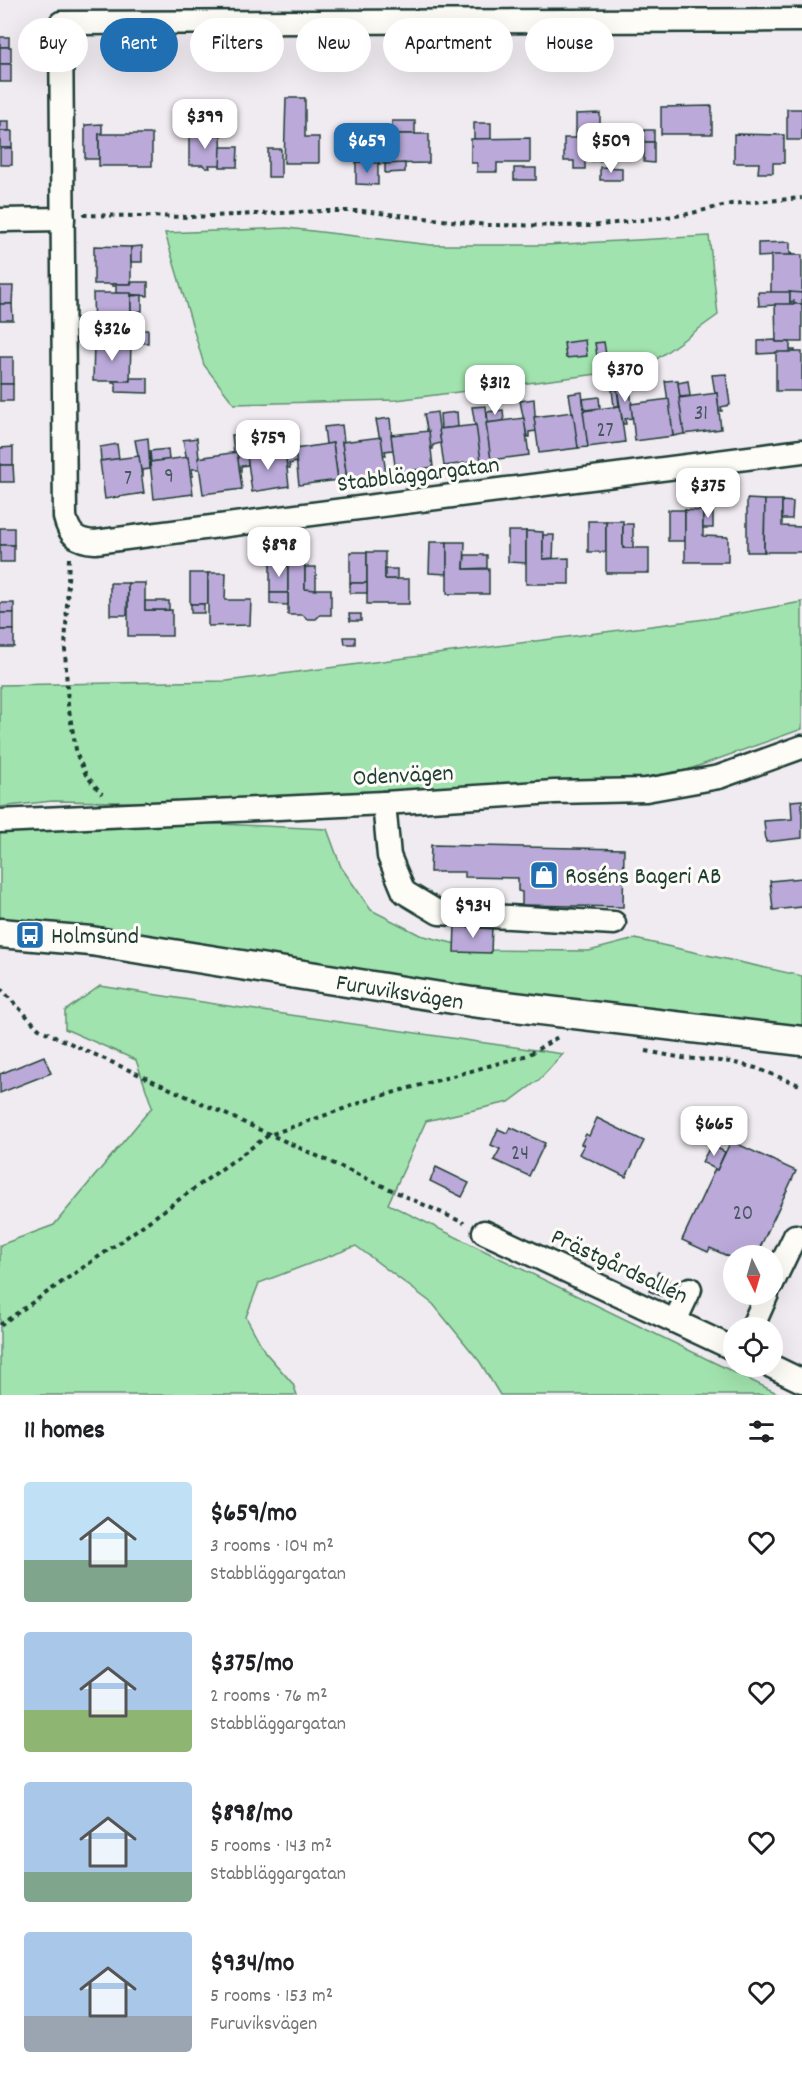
<!DOCTYPE html>
<html lang="en">
<head>
<meta charset="utf-8">
<style>
	body { margin:0; font-family:Dekko,sans-serif; background:#f2f2f2; color:#202124; height:100vh; display:flex; flex-direction:column; font-size:22px; white-space:nowrap }
	* { box-sizing:border-box; margin:0 }
	p { font-size:20px; color:#757577 }
	.icon { flex:none; width:33px; height:33px; fill:none; stroke:currentColor; stroke-width:2; stroke-linecap:round; stroke-linejoin:round }
	.map { position:relative; height:1395px; overflow:hidden }
	.side { display:flex; flex-direction:column; background:#fff; flex:1 }
	.side>* { flex:none }
	.guide { position:absolute; left:18px; top:18px; width:766px; height:54px; display:flex; gap:12px }
	.needle { width:39px; rotate:175deg }
	.buttons { position:absolute; left:723px; top:1245px; display:grid; gap:12px }
	.buttons a { display:grid; place-items:center; width:60px; height:60px; border-radius:50%; background:#fff; box-shadow:0 6px 24px #0002; font-size:30px }
	.price { position:absolute; translate:-50% -51px; padding:0 14px; border-radius:12px; background:#fff; color:#222; font-size:20px; line-height:39px; filter:drop-shadow(0 2px 3px #0008) }
	.price::after { content:''; position:absolute; left:50%; top:36px; width:18px; height:14px; margin-left:-9px; background:inherit; clip-path:polygon(0 0,100% 0,50% 100%) }
	.price.selected { background:#1f6fb2; color:#fff }
	ul { padding:0; list-style:none }
	li { display:flex; align-items:center; gap:18px; height:150px; padding:0 24px }
	li span { display:grid; place-items:center; flex:none; width:168px; height:120px; border-radius:6px; color:#555 }
	li>.icon { margin-inline-start:auto }
	span .icon { width:72px; height:72px; fill:#fffc; stroke-width:1 }
	li b { font-size:26px }
	h2 { display:flex; justify-content:space-between; align-items:center; height:72px; padding:0 24px; font-size:26px }
	.chip { padding:0 21px; border-radius:27px; background:#fff; box-shadow:0 6px 24px #0002; font-size:21px; line-height:54px }
	.chip.selected { background:#1f6fb2; color:#fff }
	.map>svg:first-child { display:block }
	.green { fill:#a1e3ae; stroke:#609071; stroke-width:1.5 }
	.building { fill:#baa9d9; stroke:#1f3d34; stroke-width:1.5 }
	.lines { fill:none; stroke-linecap:round; stroke-linejoin:round }
	.minor-casing { stroke:#1f3d34; stroke-width:27 }
	.major-casing { stroke:#1f3d34; stroke-width:33 }
	.path { stroke:#1f3d34; stroke-width:4; stroke-dasharray:4.5 4.5; stroke-linecap:butt }
	.minor { stroke:#fdfcf7; stroke-width:22 }
	.major { stroke:#fdfcf7; stroke-width:28 }
	.labels { text-anchor:middle; stroke-width:6; stroke-linejoin:round; paint-order:stroke }
	.number-label { font-size:21px; fill:#46585d }
	.street-label { font-size:24px; fill:#1f3d34; stroke:#fdfcf7 }
	.poi-label { font-size:24px; fill:#1f3d34; stroke:#fdfcf7; text-anchor:start }
</style>
</head>
<body>
<div class="map">
<svg width="802" height="1395" viewBox="0 0 802 1395">
	<rect width="100%" height="100%" fill="#f0ebf1"/>
	<filter id="ink" filterUnits="userSpaceOnUse"><feTurbulence type="fractalNoise" baseFrequency=".0167" numOctaves="2"/><feDisplacementMap in="SourceGraphic" scale="12" xChannelSelector="R" yChannelSelector="G"/><feConvolveMatrix kernelMatrix="1 2 1 2 8 2 1 2 1" color-interpolation-filters="sRGB"/></filter>
	<g filter="url(#ink)">
		<g class="green">
			<polygon points="287,228 431,245 546,245 709,236 718,315 644,368 396,400 234,404 204,365 165,233"/>
			<polygon points="802,602 802,729 687,770 624,781 187,803 52,801 0,807 0,685 227,681 713,618"/>
			<polygon points="175,822 327,829 341,867 371,910 420,935 480,950 589,951 635,939 802,976 802,1028 475,993 0,923 0,831"/>
			<polygon points="100,986 228,1006 563,1054 540,1079 509,1102 426,1121 388,1204 781,1395 500,1395 480,1362 433,1304 356,1246 259,1283 246,1317 265,1352 293,1384 297,1395 0,1395 0,1245 54,1225 152,1107 136,1060 65,1029 65,1011"/>
		</g>
		<g class="building">
			<rect x="0" y="37" width="9" height="10"/>
			<rect x="0" y="47" width="11" height="17"/>
			<rect x="0" y="64" width="11" height="18"/>
			<polygon points="286,98 305,98 305,137 319,137 319,163 284,163"/>
			<polygon points="712,106 712,134 661,134 661,107"/>
			<rect x="787" y="109" width="15" height="31"/>
			<polygon points="600,113 600,161 585,161 585,169 574,169 574,161 564,161 564,138 576,138 576,114"/>
			<rect x="0" y="121" width="9" height="10"/>
			<rect x="392" y="121" width="23" height="13"/>
			<rect x="474" y="123" width="17" height="16"/>
			<polygon points="102,124 102,134 99,134 99,159 85,159 85,125"/>
			<rect x="644" y="130" width="10" height="12"/>
			<rect x="0" y="131" width="12" height="17"/>
			<rect x="99" y="134" width="53" height="32"/>
			<polygon points="189,134 221,135 222,165 209,165 210,168 206,168 203,165 189,165"/>
			<polygon points="379,134 429,134 429,163 379,164"/>
			<polygon points="734,134 784,135 784,163 773,163 773,173 758,173 759,163 734,163"/>
			<polygon points="530,138 530,163 497,163 497,172 477,172 477,163 471,163 471,139"/>
			<polygon points="644,142 654,142 654,163 644,162"/>
			<polygon points="221,147 238,147 237,167 220,167"/>
			<rect x="0" y="148" width="12" height="17"/>
			<rect x="268" y="149" width="13" height="28"/>
			<polygon points="356,162 378,163 378,185 356,184"/>
			<polygon points="405,163 405,172 385,173 385,164"/>
			<polygon points="600,167 622,168 622,180 600,180"/>
			<rect x="514" y="168" width="22" height="12"/>
			<polygon points="790,242 790,253 794,255 758,257 758,243"/>
			<polygon points="94,246 131,247 131,284 94,284"/>
			<polygon points="142,246 142,262 131,262 131,247"/>
			<rect x="771" y="255" width="31" height="38"/>
			<polygon points="131,282 148,282 148,296 116,293 116,286 112,286 112,284 131,284"/>
			<polygon points="0,286 13,286 12,304 0,304"/>
			<polygon points="758,292 790,292 790,302 794,301 794,304 759,306"/>
			<polygon points="790,292 802,293 802,304 794,304 794,301 790,302"/>
			<polygon points="93,293 131,293 131,332 94,332"/>
			<polygon points="142,295 142,311 131,311 131,296"/>
			<polygon points="0,304 12,304 13,320 0,320"/>
			<polygon points="775,304 802,304 802,342 776,342"/>
			<polygon points="131,330 148,330 148,343 116,342 116,334 112,335 112,332 131,332"/>
			<polygon points="585,340 587,356 566,358 564,343"/>
			<polygon points="775,340 776,342 790,342 790,350 795,350 795,352 758,354 758,341"/>
			<polygon points="94,342 131,342 130,381 93,381"/>
			<polygon points="604,342 606,355 597,356 595,343"/>
			<rect x="776" y="352" width="26" height="39"/>
			<rect x="0" y="357" width="13" height="27"/>
			<polygon points="726,374 730,405 721,407 722,411 719,411 717,393 715,393 712,375"/>
			<polygon points="130,378 148,378 148,393 116,392 116,383 112,383 112,381 130,381"/>
			<polygon points="678,380 684,434 673,436 665,381"/>
			<polygon points="688,381 690,396 680,397 678,383"/>
			<rect x="0" y="384" width="13" height="17"/>
			<polygon points="630,386 633,418 625,419 626,424 623,424 617,388"/>
			<polygon points="617,389 619,406 614,406 612,390"/>
			<polygon points="582,392 588,447 578,448 569,394"/>
			<polygon points="717,393 721,429 684,434 679,398"/>
			<polygon points="599,397 600,408 585,410 583,399"/>
			<polygon points="534,399 536,431 529,432 529,437 527,437 520,401"/>
			<polygon points="669,399 673,436 635,441 631,404"/>
			<polygon points="486,406 491,460 481,461 472,407"/>
			<polygon points="620,406 625,442 588,447 583,411"/>
			<polygon points="503,410 504,421 488,423 487,412"/>
			<polygon points="437,412 441,443 433,445 433,449 431,449 424,414"/>
			<polygon points="457,412 458,427 441,429 440,414"/>
			<polygon points="573,412 578,448 539,453 534,417"/>
			<polygon points="390,418 393,450 385,451 386,455 383,455 376,420"/>
			<polygon points="524,418 529,455 491,460 486,423"/>
			<polygon points="342,425 344,442 342,442 347,479 338,480 333,443 326,444 324,427"/>
			<polygon points="476,425 481,461 444,466 439,429"/>
			<polygon points="294,430 297,462 289,464 290,468 287,468 280,432"/>
			<polygon points="429,431 433,467 396,473 391,435"/>
			<polygon points="246,434 248,465 241,466 241,471 239,471 237,452 234,453 232,435"/>
			<polygon points="381,437 386,474 347,479 342,442"/>
			<polygon points="148,438 150,469 143,470 143,476 142,476 135,440"/>
			<polygon points="197,438 200,469 192,469 193,476 190,476 183,440"/>
			<polygon points="333,443 338,480 299,485 295,449"/>
			<polygon points="117,444 119,459 101,461 100,447"/>
			<polygon points="13,447 13,465 0,465 0,448"/>
			<polygon points="168,449 169,460 151,462 150,451"/>
			<polygon points="285,450 289,486 252,492 247,455"/>
			<polygon points="237,452 242,489 203,494 198,458"/>
			<polygon points="139,456 144,493 105,499 100,461"/>
			<polygon points="188,457 193,494 154,499 150,462"/>
			<polygon points="0,465 13,465 14,482 0,482"/>
			<polygon points="747,499 765,500 764,552 747,552"/>
			<polygon points="765,500 782,500 782,526 802,527 802,552 764,552"/>
			<polygon points="782,501 793,502 792,519 782,519"/>
			<rect x="668" y="510" width="17" height="31"/>
			<polygon points="685,510 703,511 703,536 728,537 728,562 685,562"/>
			<polygon points="713,510 713,528 703,528 703,511"/>
			<rect x="588" y="521" width="18" height="31"/>
			<polygon points="606,521 623,521 623,548 649,548 649,573 606,573"/>
			<rect x="623" y="524" width="10" height="24"/>
			<rect x="0" y="528" width="14" height="17"/>
			<polygon points="508,531 526,531 526,563 508,562"/>
			<polygon points="526,531 543,532 543,559 569,558 569,584 526,584"/>
			<polygon points="543,535 554,535 553,558 543,559"/>
			<polygon points="430,542 447,542 447,574 429,573"/>
			<polygon points="447,542 465,542 464,569 489,569 489,594 447,594"/>
			<rect x="0" y="545" width="14" height="17"/>
			<rect x="350" y="552" width="17" height="31"/>
			<polygon points="367,552 385,552 385,579 409,579 409,604 367,604"/>
			<polygon points="465,555 487,555 487,568 464,569"/>
			<rect x="270" y="563" width="18" height="30"/>
			<polygon points="288,563 305,563 305,589 331,589 331,615 320,615 316,619 307,619 303,615 288,615"/>
			<polygon points="305,567 316,567 316,590 305,589"/>
			<rect x="385" y="569" width="12" height="10"/>
			<rect x="190" y="573" width="18" height="31"/>
			<polygon points="208,573 226,573 225,600 251,600 250,625 208,626"/>
			<polygon points="110,583 128,583 127,615 110,615"/>
			<polygon points="128,583 145,583 145,610 172,610 172,636 128,636"/>
			<rect x="350" y="583" width="17" height="10"/>
			<polygon points="270,593 288,593 288,605 270,604"/>
			<rect x="145" y="601" width="24" height="9"/>
			<rect x="0" y="603" width="14" height="10"/>
			<rect x="191" y="604" width="13" height="9"/>
			<rect x="0" y="613" width="14" height="17"/>
			<polygon points="349,614 361,614 361,621 350,621"/>
			<rect x="0" y="630" width="14" height="17"/>
			<polygon points="344,637 355,637 355,644 345,644"/>
			<polygon points="802,800 802,838 766,842 764,821 792,819 791,801"/>
			<polygon points="431,845 624,849 623,907 522,905 522,892 518,891 518,878 465,877 465,872 430,872"/>
			<polygon points="802,878 802,907 773,910 770,881"/>
			<polygon points="455,925 492,926 491,953 454,952"/>
			<polygon points="44,1056 51,1073 0,1093 0,1074"/>
			<polygon points="597,1118 644,1141 626,1177 579,1154 584,1145 581,1144 586,1134 589,1136"/>
			<polygon points="510,1127 545,1143 529,1176 494,1160 500,1149 491,1145 498,1129 507,1133"/>
			<polygon points="731,1141 796,1171 756,1256 734,1256 734,1259 710,1248 708,1252 682,1240 715,1169 717,1170"/>
			<polygon points="711,1145 725,1152 717,1170 702,1162"/>
			<polygon points="436,1167 469,1183 462,1197 430,1181"/>
			<polygon points="658,1272 670,1278 661,1296 649,1291"/>
		</g>
		<g class="lines">
			<g class="minor-casing">
				<g id="minor">
					<path d="M 802,20 L 61,23 L 65,517 C 69,535 77,541 95,542 L 802,451"/>
					<polyline points="0,220 63,219"/>
					<polyline points="384,803 389,856 404,892 439,913 614,923"/>
					<polyline points="0,821 384,803 554,792 646,790 719,777 802,747"/>
					<polyline points="484,1232 734,1349"/>
					<polyline points="772,1284 795,1236"/>
					<polyline points="675,1321 690,1289"/>
					<polyline points="752,1328 767,1294"/>
					<polyline points="771,1366 802,1381"/>
				</g>
			</g>
			<g class="major-casing">
				<polyline id="major" points="0,933 91,941 472,1002 802,1041"/>
			</g>
			<g class="path">
				<polyline points="83,215 191,217 322,211 362,211 487,225 591,226 683,215 731,204 802,198"/>
				<polyline points="69,558 65,650 68,705 77,755 86,775 102,794"/>
				<polyline points="0,988 39,1029 464,1223"/>
				<polyline points="646,1051 683,1058 731,1062 756,1068 802,1086"/>
				<polyline points="0,1325 117,1244 269,1135 374,1098 528,1055 558,1037"/>
			</g>
			<use href="#minor" class="minor"/>
			<use href="#major" class="major"/>
		</g>
	</g>
	<defs>
		<g id="shop-square" transform="scale(1.5)"><rect x="-9" y="-9" width="18" height="18" rx="4" fill="#1f6fb2" stroke="#fdfcf7"/><path d="M-5-2.5h2.3a2.7 3.5 0 0 1 5.4 0H5L5.5 6h-11ZM-1.5-2.5h3a1.5 2.3 0 0 0-3 0Z" fill="#fff"/></g>
		<g id="bus-square" transform="scale(1.5)"><rect x="-9" y="-9" width="18" height="18" rx="4" fill="#1f6fb2" stroke="#fdfcf7"/><path d="M-5-6H5V4H4V6H2V4H-2V6H-4V4H-5ZM-3.5-4V0h7V-4ZM-3.5 1.2v1.5H-2V1.2ZM2 1.2v1.5H3.5V1.2Z" fill="#fff"/></g>
	</defs>
	<g fill-rule="evenodd">
		<use href="#shop-square" x="544" y="875"/>
		<use href="#bus-square" x="30" y="935"/>
	</g>
	<g class="labels">
		<g class="number-label">
			<text x="701" y="419">31</text>
			<text x="605" y="436">27</text>
			<text x="169" y="482">9</text>
			<text x="128" y="484">7</text>
			<text x="520" y="1159">24</text>
			<text x="743" y="1219">20</text>
		</g>
		<g class="street-label">
			<text transform="translate(418 473) rotate(-7)" y="8">Stabbläggargatan</text>
			<text transform="translate(403 774) rotate(-3)" y="8">Odenvägen</text>
			<text transform="translate(400 991) rotate(9)" y="8">Furuviksvägen</text>
			<text transform="translate(620 1265) rotate(25)" y="8">Prästgårdsallén</text>
		</g>
		<g class="poi-label">
			<text x="565" y="883">Roséns Bageri AB</text>
			<text x="51" y="943">Holmsund</text>
		</g>
	</g>
</svg>
<div class="buttons">
<a><svg class="needle" viewBox="-14 -14 28 28"><path d="M0-13l5 13h-10z" fill="#e53935"/><path d="M0 13l5-13h-10z" fill="#757577"/></svg></a>
<a><svg class="icon" aria-label="locate" viewBox="0 0 24 24"><circle cx="12" cy="12" r="6"/><path d="M12 2v4M12 18v4M2 12h4M18 12h4"/></svg></a>
</div>
<b class="price" style="left:205px;top:150px">$399</b>
<b class="price selected" style="left:367px;top:174px">$659</b>
<b class="price" style="left:611px;top:174px">$509</b>
<b class="price" style="left:112px;top:362px">$326</b>
<b class="price" style="left:625px;top:403px">$370</b>
<b class="price" style="left:495px;top:416px">$312</b>
<b class="price" style="left:268px;top:471px">$759</b>
<b class="price" style="left:708px;top:519px">$375</b>
<b class="price" style="left:279px;top:578px">$898</b>
<b class="price" style="left:473px;top:939px">$934</b>
<b class="price" style="left:714px;top:1157px">$665</b>
<div class="guide">
<a class="chip">Buy</a>
<a class="chip selected">Rent</a>
<a class="chip">Filters</a>
<a class="chip">New</a>
<a class="chip">Apartment</a>
<a class="chip">House</a>
</div>
</div>
<section class="side">
<h2>11 homes<svg class="icon" aria-label="filters" viewBox="0 0 24 24"><path d="M4 7h16M4 17h16"/><circle cx="9" cy="7" r="2"/><circle cx="15" cy="17" r="2"/></svg></h2>
<ul>
<li><span style="background:linear-gradient(#bfe0f5 65%,#7fa58c 0)"><svg class="icon" aria-label="home" viewBox="0 0 24 24"><path d="M3 11l9-7 9 7M6 9v11h12V9"/></svg></span><div><b>$659/mo</b><p>3 rooms · 104 m²</p><p>Stabbläggargatan</p></div><svg class="icon" aria-label="heart" viewBox="0 0 24 24"><path d="M12 20l-8-8c-3-5 5-10 8-4 3-6 11-1 8 4z"/></svg></li>
<li><span style="background:linear-gradient(#a9c7e8 65%,#8fb573 0)"><svg class="icon" aria-label="home" viewBox="0 0 24 24"><path d="M3 11l9-7 9 7M6 9v11h12V9"/></svg></span><div><b>$375/mo</b><p>2 rooms · 76 m²</p><p>Stabbläggargatan</p></div><svg class="icon" aria-label="heart" viewBox="0 0 24 24"><path d="M12 20l-8-8c-3-5 5-10 8-4 3-6 11-1 8 4z"/></svg></li>
<li><span style="background:linear-gradient(#a9c7e8 75%,#7fa58c 0)"><svg class="icon" aria-label="home" viewBox="0 0 24 24"><path d="M3 11l9-7 9 7M6 9v11h12V9"/></svg></span><div><b>$898/mo</b><p>5 rooms · 143 m²</p><p>Stabbläggargatan</p></div><svg class="icon" aria-label="heart" viewBox="0 0 24 24"><path d="M12 20l-8-8c-3-5 5-10 8-4 3-6 11-1 8 4z"/></svg></li>
<li><span style="background:linear-gradient(#a9c7e8 70%,#9aa5b1 0)"><svg class="icon" aria-label="home" viewBox="0 0 24 24"><path d="M3 11l9-7 9 7M6 9v11h12V9"/></svg></span><div><b>$934/mo</b><p>5 rooms · 153 m²</p><p>Furuviksvägen</p></div><svg class="icon" aria-label="heart" viewBox="0 0 24 24"><path d="M12 20l-8-8c-3-5 5-10 8-4 3-6 11-1 8 4z"/></svg></li>
</ul>
</section>
</body>
</html>
